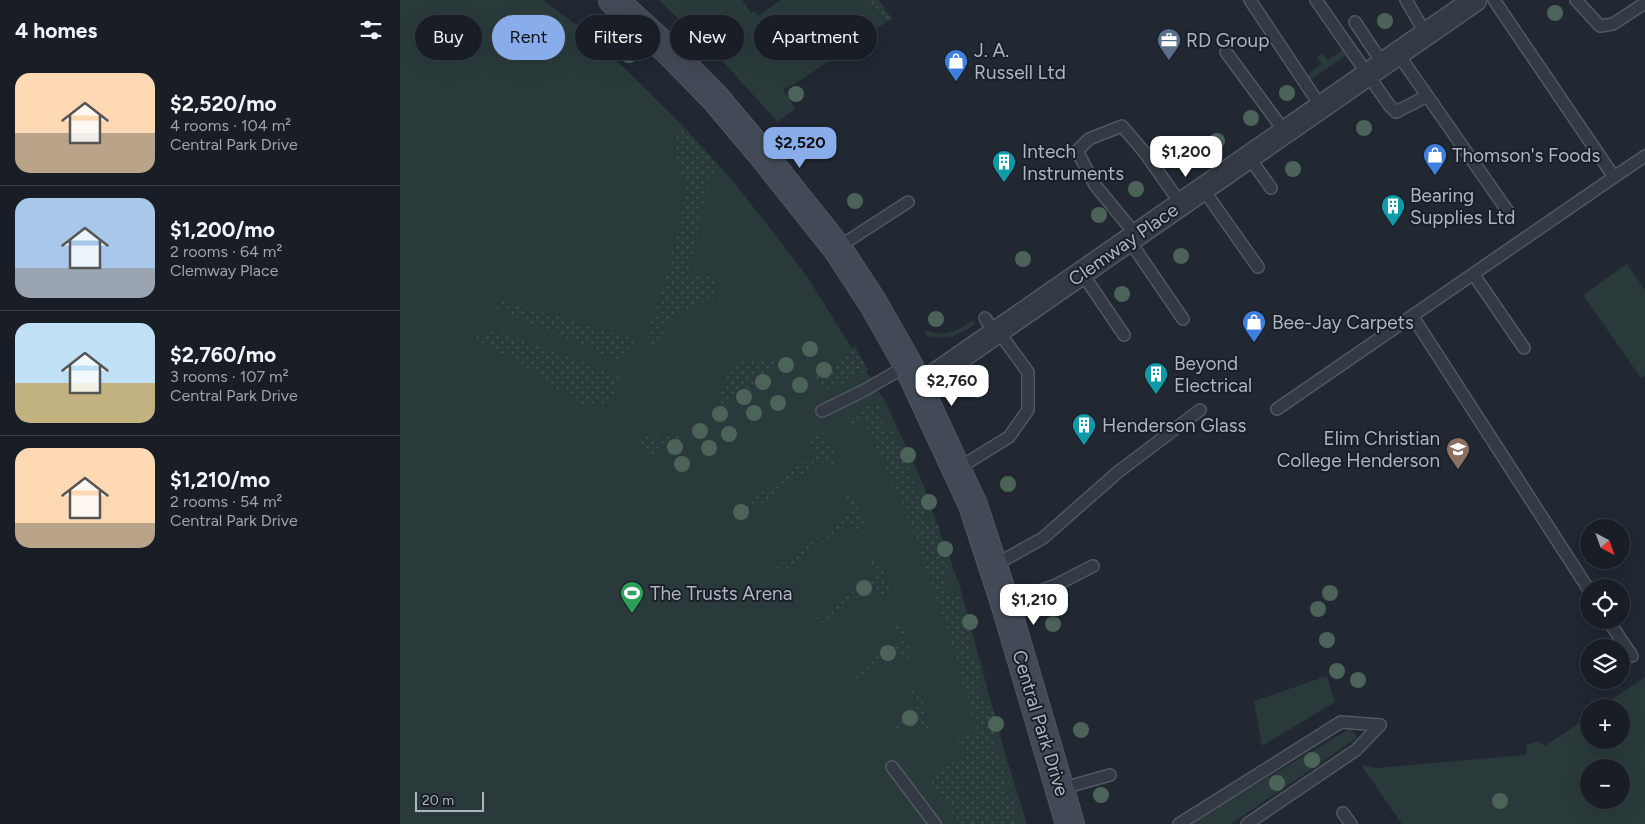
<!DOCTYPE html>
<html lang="en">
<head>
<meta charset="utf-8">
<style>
	body { margin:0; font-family:Figtree,sans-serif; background:#262b32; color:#f1f3f6; height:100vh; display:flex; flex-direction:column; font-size:19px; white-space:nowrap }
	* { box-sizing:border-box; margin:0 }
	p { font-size:16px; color:#9fa2a7 }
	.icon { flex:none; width:28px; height:28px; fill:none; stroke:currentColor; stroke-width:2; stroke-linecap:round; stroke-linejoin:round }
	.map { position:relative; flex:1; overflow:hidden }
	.side { display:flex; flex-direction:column; background:#191e26; width:400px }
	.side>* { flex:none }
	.top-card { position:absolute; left:15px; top:15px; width:475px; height:45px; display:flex; gap:10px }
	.needle { width:32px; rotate:139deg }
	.controls { position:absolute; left:1180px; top:519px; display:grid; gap:10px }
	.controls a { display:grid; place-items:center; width:50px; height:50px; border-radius:50%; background:#191e26; box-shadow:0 5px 20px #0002,0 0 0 1px #373c43; font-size:25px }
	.scale { position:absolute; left:15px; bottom:12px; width:69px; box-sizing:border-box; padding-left:5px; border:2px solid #aeb5c0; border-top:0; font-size:14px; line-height:18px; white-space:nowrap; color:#aeb5c0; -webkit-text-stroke:4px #1a1f28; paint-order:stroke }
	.price { position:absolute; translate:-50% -42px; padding:0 11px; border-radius:10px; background:#fff; color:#222; font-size:16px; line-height:32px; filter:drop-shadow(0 1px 2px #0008) }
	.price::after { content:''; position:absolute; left:50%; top:30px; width:15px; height:11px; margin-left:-8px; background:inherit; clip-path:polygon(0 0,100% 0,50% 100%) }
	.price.active { background:#89adea; color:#111 }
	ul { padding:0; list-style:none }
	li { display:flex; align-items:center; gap:15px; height:125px; padding:0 15px }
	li+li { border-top:1px solid #373c43 }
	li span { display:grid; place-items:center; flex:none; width:140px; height:100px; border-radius:15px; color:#555 }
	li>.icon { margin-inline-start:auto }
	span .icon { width:60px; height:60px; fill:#fffc; stroke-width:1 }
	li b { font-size:21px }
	h2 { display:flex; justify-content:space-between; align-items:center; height:60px; padding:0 15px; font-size:21px }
	.tag { padding:0 18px; border-radius:22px; background:#191e26; box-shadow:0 5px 20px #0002,0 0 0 1px #373c43; font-size:18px; line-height:45px }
	.tag.active { background:#89adea; color:#111 }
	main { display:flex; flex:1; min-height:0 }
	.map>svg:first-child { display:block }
	.green { fill:#2a3a3a; fill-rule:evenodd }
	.garden { fill:url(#garden-dots) }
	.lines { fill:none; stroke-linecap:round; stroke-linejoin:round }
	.lane-casing { stroke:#515861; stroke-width:14 }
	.street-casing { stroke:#515861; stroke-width:25 }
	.secondary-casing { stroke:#515861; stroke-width:30 }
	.lane { stroke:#343a43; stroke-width:11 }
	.street { stroke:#343a43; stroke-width:22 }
	.secondary { stroke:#434956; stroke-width:28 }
	.tree { fill:#4c6359 }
	.labels { text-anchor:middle; stroke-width:4; stroke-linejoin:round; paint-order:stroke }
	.poi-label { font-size:19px; fill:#aeb5c0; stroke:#1a1f28; text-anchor:start }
	.street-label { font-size:19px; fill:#aeb5c0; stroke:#1a1f28 }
</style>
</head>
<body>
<main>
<section class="side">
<h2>4 homes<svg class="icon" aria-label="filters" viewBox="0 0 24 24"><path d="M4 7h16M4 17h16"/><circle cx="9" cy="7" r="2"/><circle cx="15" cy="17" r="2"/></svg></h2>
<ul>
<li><span style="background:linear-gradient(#ffd9b3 60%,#b9a48a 0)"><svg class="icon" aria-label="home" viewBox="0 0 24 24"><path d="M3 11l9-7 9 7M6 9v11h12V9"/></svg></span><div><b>$2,520/mo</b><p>4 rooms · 104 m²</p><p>Central Park Drive</p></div></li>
<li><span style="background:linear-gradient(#a9c7e8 70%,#9aa5b1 0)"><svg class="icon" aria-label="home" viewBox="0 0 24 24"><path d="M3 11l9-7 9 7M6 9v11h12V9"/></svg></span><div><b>$1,200/mo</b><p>2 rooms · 64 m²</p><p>Clemway Place</p></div></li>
<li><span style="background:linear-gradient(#bfe0f5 60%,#c2b280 0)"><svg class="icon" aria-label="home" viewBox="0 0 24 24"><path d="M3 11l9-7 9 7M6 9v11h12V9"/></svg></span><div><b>$2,760/mo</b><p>3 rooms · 107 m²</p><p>Central Park Drive</p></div></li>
<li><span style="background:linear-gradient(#ffd9b3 75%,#b9a48a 0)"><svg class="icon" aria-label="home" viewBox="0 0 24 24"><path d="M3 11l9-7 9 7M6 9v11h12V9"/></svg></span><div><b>$1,210/mo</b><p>2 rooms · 54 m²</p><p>Central Park Drive</p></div></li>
</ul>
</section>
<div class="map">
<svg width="1245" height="824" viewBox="0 0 1245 824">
	<defs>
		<pattern id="garden-dots" width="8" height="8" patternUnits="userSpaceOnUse" patternTransform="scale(1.25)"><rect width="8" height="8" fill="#2a3a3a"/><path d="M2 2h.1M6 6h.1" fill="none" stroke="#465455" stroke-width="1.8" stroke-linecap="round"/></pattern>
	</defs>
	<rect width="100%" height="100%" fill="#212832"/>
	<g class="green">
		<polygon points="0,0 142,0 177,25 215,59 283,126 333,181 383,245 406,275 485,401 521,479 560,587 604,750 627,824 0,824"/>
		<polygon points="259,0 342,0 351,13 355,11 358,16 381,0 468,0 485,23 395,84 383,89 394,106 395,109 378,122 325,64"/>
		<polygon points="942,50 946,55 910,80 907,75 922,64 917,57 922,53 928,60"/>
		<polygon points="1227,264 1245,290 1245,375 1241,378 1183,295"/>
		<path d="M 573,320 L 575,324 C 557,336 549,340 527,336 L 523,330 C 546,337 554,333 573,320 Z"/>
		<polygon points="927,676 935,702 862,746 854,701"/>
		<path d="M 1245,677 L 1245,824 L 1002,824 L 961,765 L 976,768 L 1126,755 L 1127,745 L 1139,741 L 1145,746 L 1189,716 L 1189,740 L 1221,740 L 1221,708 L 1201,707 ZM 1189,768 L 1221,768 L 1221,800 L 1189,800 Z"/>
		<polygon points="951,728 957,738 831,824 790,824"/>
	</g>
	<g class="garden">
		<polygon points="468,0 479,0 492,19 485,23"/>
		<polygon points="283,127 318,165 309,180 288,277 303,275 317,278 313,302 301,302 274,317 257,342 251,347 247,334 260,298 278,231 286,189 273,144"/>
		<polygon points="99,300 235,339 225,363 96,308"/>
		<polygon points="90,328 220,376 211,402 205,406 199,400 184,408 178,398 148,386 150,381 143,376 74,338"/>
		<polygon points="455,347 468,370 429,391 422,388 414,378"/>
		<path d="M 386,360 L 320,408 C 315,393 329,375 336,362 Z"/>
		<path d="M 479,401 L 482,410 L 483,429 L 493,432 L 502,456 L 509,459 L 515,492 L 532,495 L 526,518 L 539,525 L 537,555 L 548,562 L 547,590 L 559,597 L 559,618 L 572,628 L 568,655 L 581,660 L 577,692 C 601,710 597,725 595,752 L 607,767 L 607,790 L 615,794 L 617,808 L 616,824 L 560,824 L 530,780 L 564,754 L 555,742 L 556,738 L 578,731 L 538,603 L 502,503 L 463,419 L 447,426 L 445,421 L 450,414 Z"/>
		<polygon points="280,431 282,435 251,459 238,441 249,434 258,438"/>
		<polygon points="419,432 425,434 439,465 433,472 421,460 340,519 335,512 417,452 408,439"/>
		<polygon points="446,495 453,497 467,528 459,536 449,523 379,574 376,568 452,513 442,499"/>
		<polygon points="472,558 479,560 491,592 485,599 474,586 419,625 415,619 477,575 468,561"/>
		<polygon points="496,621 503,624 511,661 508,663 500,650 498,650 456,679 452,673 501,639 491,625"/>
		<polygon points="514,689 520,691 529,728 526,730 516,717 495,732 492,726 519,706 509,692"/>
	</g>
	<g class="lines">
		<g class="lane-casing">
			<g id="lane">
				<polyline points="850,0 921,107"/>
				<polyline points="916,0 989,105 996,112 1027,96"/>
				<polyline points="1006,0 1026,34"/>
				<polyline points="1094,0 1214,177 1245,156"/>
				<polyline points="1176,0 1200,26 1213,24 1245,3"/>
				<polyline points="955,22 983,64"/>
				<polyline points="826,52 885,132"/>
				<polyline points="998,54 1109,213"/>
				<polyline points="849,157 871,188"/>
				<polyline points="803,189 858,267"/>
				<polyline points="736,235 695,185 677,151 689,139 722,126 745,153 781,204"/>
				<polyline points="729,240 783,319"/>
				<polyline points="437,248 508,202"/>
				<polyline points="682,273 724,335"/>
				<polyline points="1074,275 1124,348"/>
				<polyline points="1013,317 1189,590"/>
				<polyline points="585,318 595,333"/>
				<polyline points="877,409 1214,177"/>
				<polyline points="422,411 463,391 508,365"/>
				<polyline points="557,469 609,437 628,410 628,372 598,331"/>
				<polyline points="593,566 643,538 718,472 800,410"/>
				<polyline points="605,603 656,585 693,566"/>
				<polyline points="1208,620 1232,656"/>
				<polyline points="492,767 535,824"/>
				<polyline points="660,789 710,775"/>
				<polyline points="943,813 951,824"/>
				<polyline points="779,824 941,722 980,725"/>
				<polyline points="847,824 956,750 980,725"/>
			</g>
		</g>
		<g class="street-casing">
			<polyline id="street" points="519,386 1075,0"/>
		</g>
		<g class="secondary-casing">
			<polyline id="secondary" points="213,0 269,51 315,98 358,149 437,248 473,303 508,365 573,505 605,603 670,824"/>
		</g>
		<use href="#lane" class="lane"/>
		<use href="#street" class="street"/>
		<use href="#secondary" class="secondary"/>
	</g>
	<g class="tree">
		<circle cx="1155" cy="13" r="8"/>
		<circle cx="985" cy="21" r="8"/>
		<circle cx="202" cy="30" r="8"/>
		<circle cx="218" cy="43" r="8"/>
		<circle cx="363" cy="46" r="8"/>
		<circle cx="229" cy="55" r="8"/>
		<circle cx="887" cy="93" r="8"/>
		<circle cx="396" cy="94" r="8"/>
		<circle cx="851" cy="118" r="8"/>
		<circle cx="964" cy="128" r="8"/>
		<circle cx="817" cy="141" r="8"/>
		<circle cx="786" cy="162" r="8"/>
		<circle cx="893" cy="169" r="8"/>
		<circle cx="736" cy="189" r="8"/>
		<circle cx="455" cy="201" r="8"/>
		<circle cx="699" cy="215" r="8"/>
		<circle cx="781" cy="256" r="8"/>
		<circle cx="623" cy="259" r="8"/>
		<circle cx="722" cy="294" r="8"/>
		<circle cx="536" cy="319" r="8"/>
		<circle cx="410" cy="349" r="8"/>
		<circle cx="386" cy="365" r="8"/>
		<circle cx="424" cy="370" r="8"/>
		<circle cx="363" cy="382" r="8"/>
		<circle cx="400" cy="385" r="8"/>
		<circle cx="577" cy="390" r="8"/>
		<circle cx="344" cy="397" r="8"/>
		<circle cx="378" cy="403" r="8"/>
		<circle cx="354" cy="413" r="8"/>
		<circle cx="320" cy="414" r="8"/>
		<circle cx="300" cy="431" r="8"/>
		<circle cx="329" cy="434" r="8"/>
		<circle cx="275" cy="447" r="8"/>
		<circle cx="309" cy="448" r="8"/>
		<circle cx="508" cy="455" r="8"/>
		<circle cx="282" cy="464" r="8"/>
		<circle cx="608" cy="484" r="8"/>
		<circle cx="529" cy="502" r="8"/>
		<circle cx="341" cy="512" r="8"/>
		<circle cx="545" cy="549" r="8"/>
		<circle cx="464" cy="588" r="8"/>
		<circle cx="930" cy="593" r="8"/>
		<circle cx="918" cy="609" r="8"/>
		<circle cx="570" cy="622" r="8"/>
		<circle cx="653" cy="624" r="8"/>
		<circle cx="927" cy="640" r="8"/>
		<circle cx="488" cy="653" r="8"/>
		<circle cx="937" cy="671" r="8"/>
		<circle cx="958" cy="680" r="8"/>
		<circle cx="510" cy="718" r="8"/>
		<circle cx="596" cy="724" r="8"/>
		<circle cx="681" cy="730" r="8"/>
		<circle cx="912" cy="760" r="8"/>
		<circle cx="877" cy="783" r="8"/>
		<circle cx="701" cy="795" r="8"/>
		<circle cx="1100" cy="801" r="8"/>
	</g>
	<defs>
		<g id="office-pin" transform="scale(1.25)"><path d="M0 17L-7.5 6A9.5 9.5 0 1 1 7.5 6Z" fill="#5c6f8a" stroke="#1a1f28"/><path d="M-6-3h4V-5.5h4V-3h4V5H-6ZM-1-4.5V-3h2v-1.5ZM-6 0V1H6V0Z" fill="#fff"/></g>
		<g id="shop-pin" transform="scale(1.25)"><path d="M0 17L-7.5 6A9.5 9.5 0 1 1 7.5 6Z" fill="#3f7fe0" stroke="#1a1f28"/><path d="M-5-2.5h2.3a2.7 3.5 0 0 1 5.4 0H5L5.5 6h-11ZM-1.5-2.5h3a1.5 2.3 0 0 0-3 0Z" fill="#fff"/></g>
		<g id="building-pin" transform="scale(1.25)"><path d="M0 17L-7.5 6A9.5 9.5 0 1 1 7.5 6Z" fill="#0f9aa8" stroke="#1a1f28"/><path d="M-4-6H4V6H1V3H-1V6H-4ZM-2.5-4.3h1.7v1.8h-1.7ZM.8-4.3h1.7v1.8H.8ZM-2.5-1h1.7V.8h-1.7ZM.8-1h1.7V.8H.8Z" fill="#fff"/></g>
		<g id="school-pin" transform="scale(1.25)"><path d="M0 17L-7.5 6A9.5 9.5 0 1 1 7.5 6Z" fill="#8d6e63" stroke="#1a1f28"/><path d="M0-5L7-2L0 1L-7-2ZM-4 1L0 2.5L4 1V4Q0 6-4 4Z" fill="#fff"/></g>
		<g id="stadium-pin" transform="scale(1.25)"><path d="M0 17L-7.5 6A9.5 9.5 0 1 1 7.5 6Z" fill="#2e9e5b" stroke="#1a1f28"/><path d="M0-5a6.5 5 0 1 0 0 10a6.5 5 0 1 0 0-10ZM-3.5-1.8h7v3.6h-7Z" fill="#fff"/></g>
	</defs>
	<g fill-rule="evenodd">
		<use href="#office-pin" x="769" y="40"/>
		<use href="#shop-pin" x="556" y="61"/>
		<use href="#shop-pin" x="1035" y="155"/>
		<use href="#building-pin" x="604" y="162"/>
		<use href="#building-pin" x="993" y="206"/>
		<use href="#shop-pin" x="854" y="322"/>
		<use href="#building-pin" x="756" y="374"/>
		<use href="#building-pin" x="684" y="425"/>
		<use href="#school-pin" x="1058" y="449"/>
		<use href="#stadium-pin" x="232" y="593"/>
	</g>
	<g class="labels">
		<g class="poi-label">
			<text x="786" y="47">RD Group</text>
			<text x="574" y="57">J. A.<tspan x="574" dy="22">Russell Ltd</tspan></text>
			<text x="622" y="158">Intech<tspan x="622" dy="22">Instruments</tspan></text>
			<text x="1052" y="162">Thomson's Foods</text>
			<text x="1010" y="202">Bearing<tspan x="1010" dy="22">Supplies Ltd</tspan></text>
			<text x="872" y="329">Bee-Jay Carpets</text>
			<text x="774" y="370">Beyond<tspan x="774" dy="22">Electrical</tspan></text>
			<text x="702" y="432">Henderson Glass</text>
			<text x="1040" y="445" text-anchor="end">Elim Christian<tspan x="1040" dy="22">College Henderson</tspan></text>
			<text x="250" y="600">The Trusts Arena</text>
		</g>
		<g class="street-label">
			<text transform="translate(723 244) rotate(-35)" y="7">Clemway Place</text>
			<text transform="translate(641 723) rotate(73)" y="7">Central Park Drive</text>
		</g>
	</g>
</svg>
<div class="controls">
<a><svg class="needle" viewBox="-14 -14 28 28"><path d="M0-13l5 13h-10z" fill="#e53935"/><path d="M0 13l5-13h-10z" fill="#9fa2a7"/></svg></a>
<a><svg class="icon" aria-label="locate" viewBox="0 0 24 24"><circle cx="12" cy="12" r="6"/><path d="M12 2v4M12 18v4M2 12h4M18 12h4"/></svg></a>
<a><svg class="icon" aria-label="layers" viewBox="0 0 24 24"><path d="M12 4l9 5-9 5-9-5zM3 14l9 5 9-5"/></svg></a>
<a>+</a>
<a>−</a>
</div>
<div class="scale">20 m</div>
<b class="price active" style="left:400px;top:169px">$2,520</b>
<b class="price" style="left:786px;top:178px">$1,200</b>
<b class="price" style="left:552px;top:407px">$2,760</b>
<b class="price" style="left:634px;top:626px">$1,210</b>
<div class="top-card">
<a class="tag">Buy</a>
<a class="tag active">Rent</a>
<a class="tag">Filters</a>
<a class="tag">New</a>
<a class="tag">Apartment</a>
</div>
</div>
</main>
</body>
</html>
